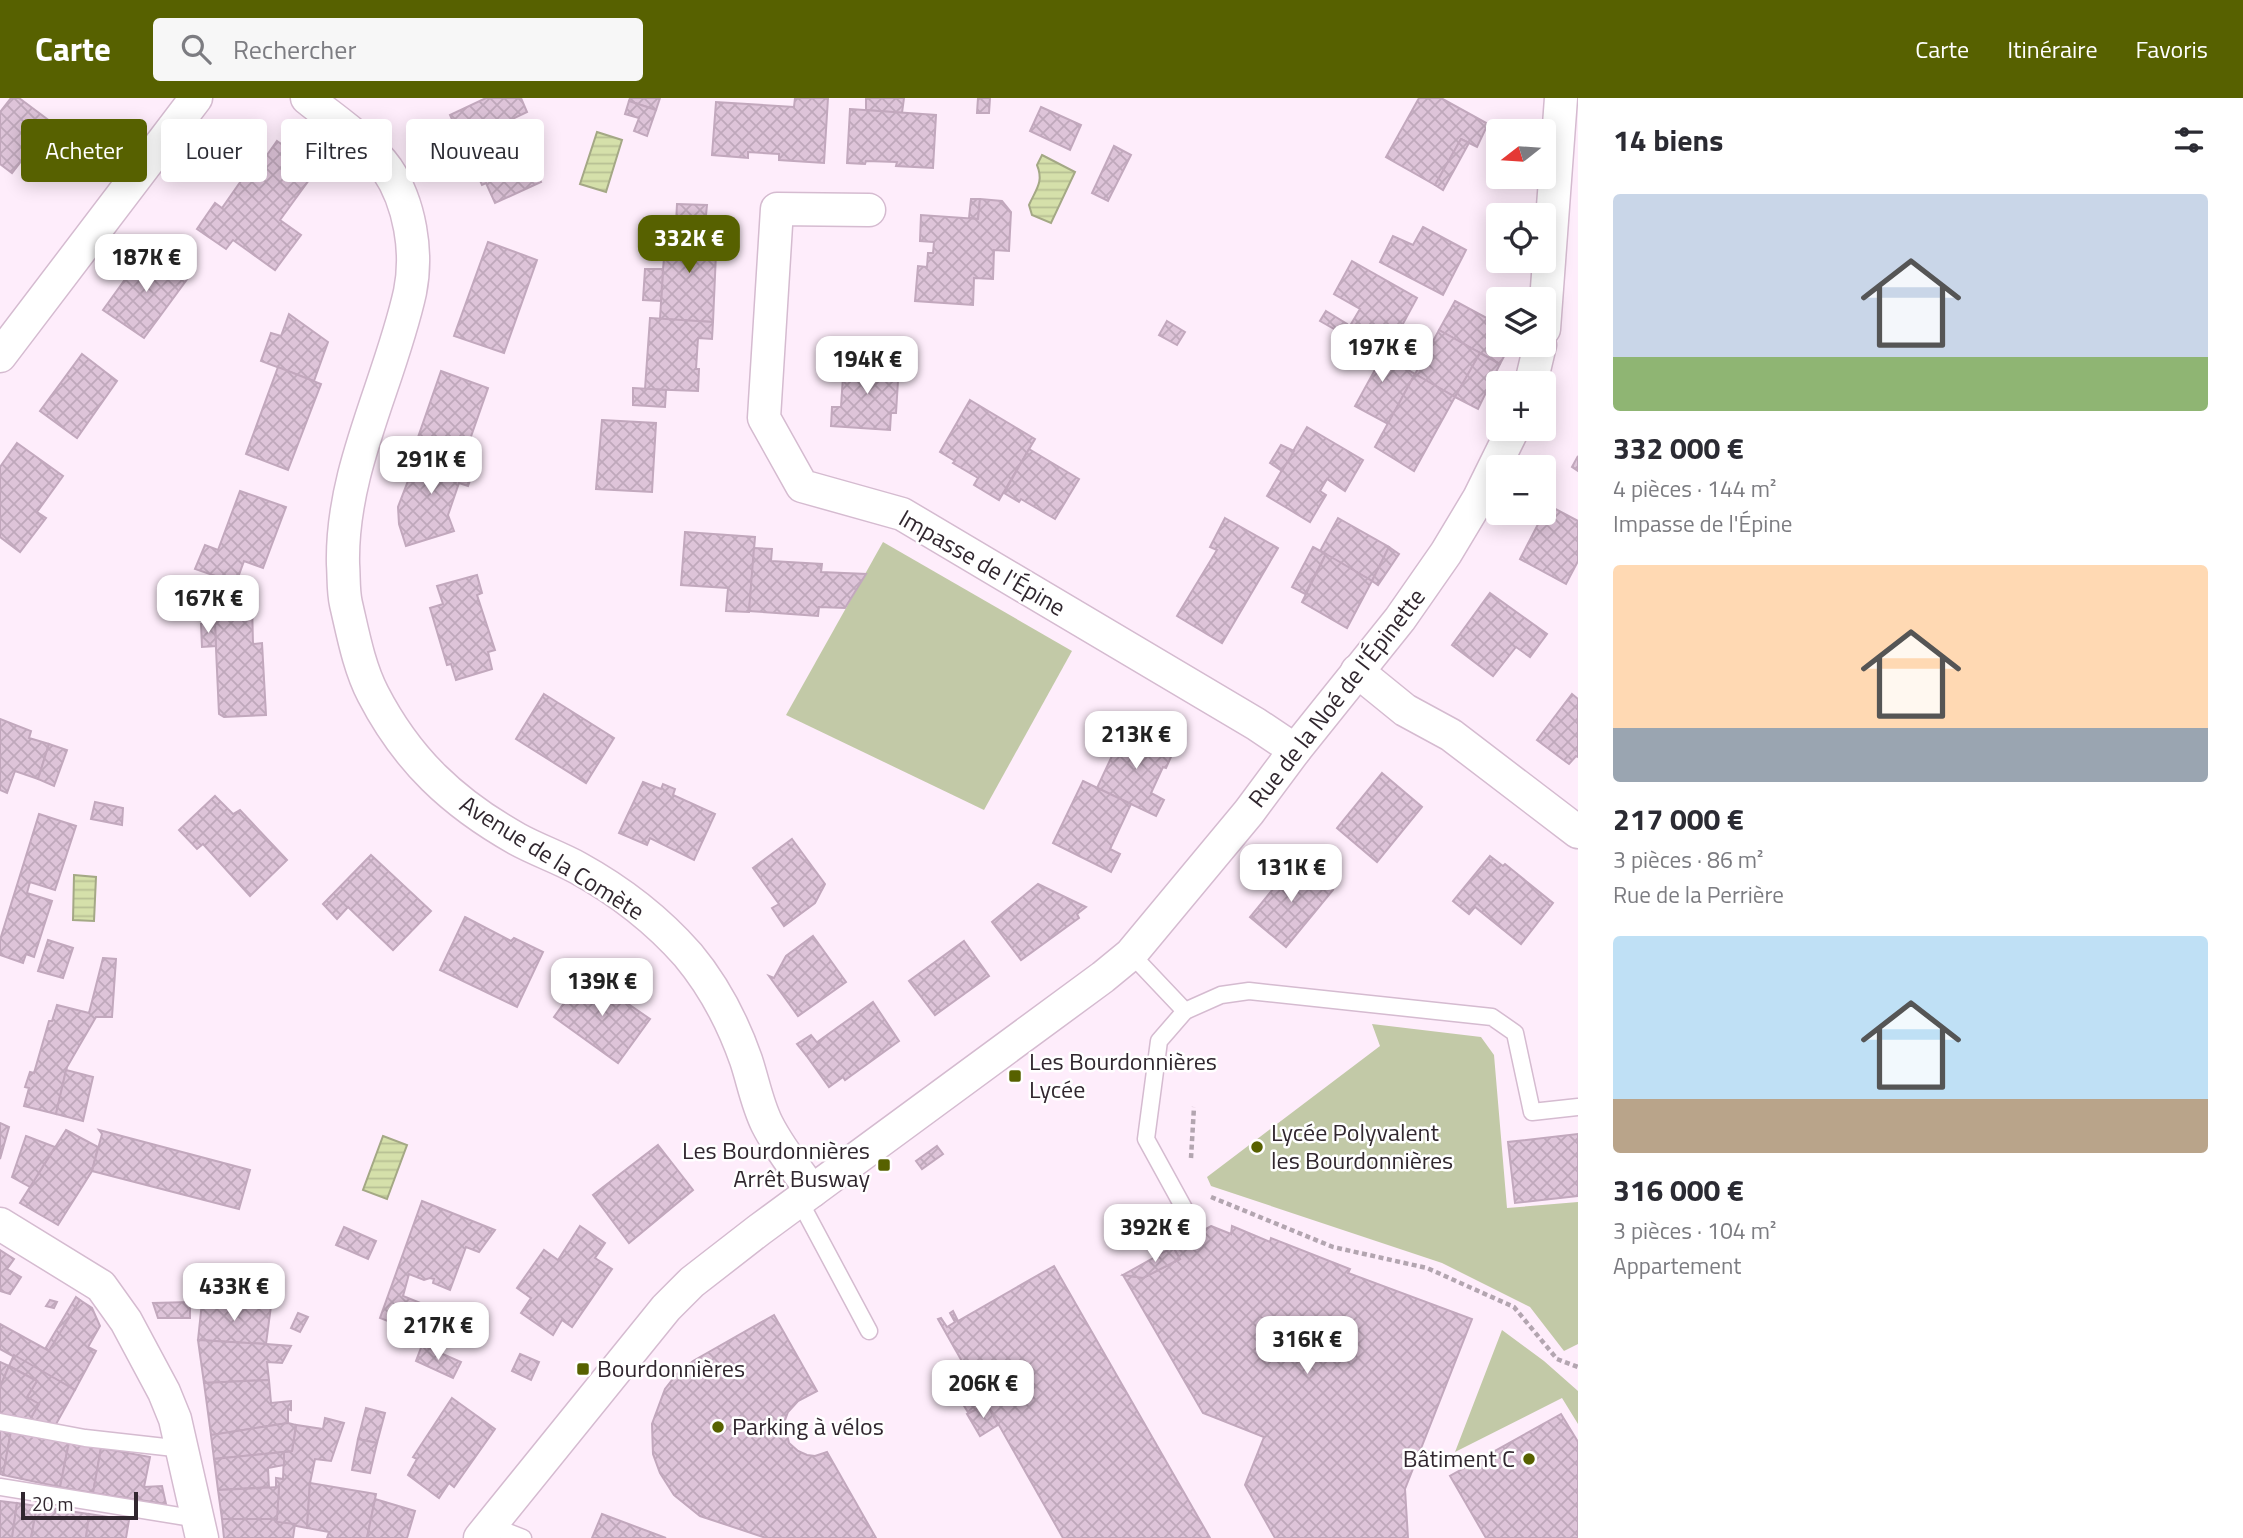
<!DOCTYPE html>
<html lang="fr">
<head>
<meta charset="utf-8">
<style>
	body { margin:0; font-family:"Titillium Web",sans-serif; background:#f7f7f7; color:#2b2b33; height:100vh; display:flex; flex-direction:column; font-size:26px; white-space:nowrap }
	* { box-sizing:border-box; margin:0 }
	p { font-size:23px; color:#7c7c81 }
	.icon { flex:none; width:38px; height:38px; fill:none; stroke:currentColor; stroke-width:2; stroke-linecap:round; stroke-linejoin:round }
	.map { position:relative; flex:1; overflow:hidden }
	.panel { display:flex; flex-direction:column; background:#fff; width:665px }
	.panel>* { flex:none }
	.hud { position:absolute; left:21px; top:21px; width:665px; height:63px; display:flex; gap:14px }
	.needle { width:46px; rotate:253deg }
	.tools { position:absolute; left:1486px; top:21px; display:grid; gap:14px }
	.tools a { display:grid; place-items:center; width:70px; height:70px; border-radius:7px; background:#fff; box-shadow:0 4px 18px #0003; font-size:35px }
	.scale { position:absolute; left:21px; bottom:18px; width:117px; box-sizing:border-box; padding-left:7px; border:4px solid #31272f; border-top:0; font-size:19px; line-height:24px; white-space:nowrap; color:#31272f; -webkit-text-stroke:5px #fff; paint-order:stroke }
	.price { position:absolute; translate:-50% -60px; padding:0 16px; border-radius:14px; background:#fff; color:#222; font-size:23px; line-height:46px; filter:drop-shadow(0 2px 4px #0008) }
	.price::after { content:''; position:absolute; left:50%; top:42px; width:21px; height:16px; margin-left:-10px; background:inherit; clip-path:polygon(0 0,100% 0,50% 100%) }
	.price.current { background:#576100; color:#fff }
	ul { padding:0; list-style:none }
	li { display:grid; align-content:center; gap:14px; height:371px; padding:0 35px }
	li span { display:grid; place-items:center; height:217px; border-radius:7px; color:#555 }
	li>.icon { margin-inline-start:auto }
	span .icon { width:126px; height:126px; fill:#fffc; stroke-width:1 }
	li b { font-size:30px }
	h2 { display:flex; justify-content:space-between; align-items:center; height:84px; padding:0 35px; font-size:30px }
	.tag { padding:0 24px; border-radius:7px; background:#fff; box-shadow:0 4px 18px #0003; font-size:24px; line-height:63px }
	.tag.current { background:#576100; color:#fff }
	header { display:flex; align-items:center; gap:42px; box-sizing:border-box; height:98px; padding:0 35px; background:#576100; color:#fff }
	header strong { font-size:33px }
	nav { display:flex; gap:38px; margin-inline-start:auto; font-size:24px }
	.search { width:490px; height:63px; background:#f7f7f7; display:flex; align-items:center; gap:18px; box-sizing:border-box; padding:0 24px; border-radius:7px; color:#7c7c81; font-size:26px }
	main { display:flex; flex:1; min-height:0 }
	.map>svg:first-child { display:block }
	.green { fill:#c2c9a7 }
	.water { fill:url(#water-rules); stroke:#a4a885; stroke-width:2 }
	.building { fill:url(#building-cross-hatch); stroke:#c2a8bd; stroke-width:2 }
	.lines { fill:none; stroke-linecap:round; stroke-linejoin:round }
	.service-casing { stroke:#d5bbd0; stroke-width:19 }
	.minor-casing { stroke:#d5bbd0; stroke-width:35 }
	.path { stroke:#b3a5b0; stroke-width:4.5; stroke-dasharray:5 3.5; stroke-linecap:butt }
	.service { stroke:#fff; stroke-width:16 }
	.minor { stroke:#fff; stroke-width:32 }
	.poi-dot { fill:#576100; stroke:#fff; stroke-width:2.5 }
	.labels { text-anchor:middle; stroke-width:5; stroke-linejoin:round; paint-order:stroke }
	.street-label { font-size:24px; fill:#31272f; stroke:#fff }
	.poi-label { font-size:24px; fill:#31272f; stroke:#fff; text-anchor:start }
</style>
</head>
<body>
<header>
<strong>Carte</strong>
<div class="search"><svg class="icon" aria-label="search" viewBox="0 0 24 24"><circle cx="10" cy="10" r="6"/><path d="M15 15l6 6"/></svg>Rechercher</div>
<nav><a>Carte</a><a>Itinéraire</a><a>Favoris</a></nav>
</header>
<main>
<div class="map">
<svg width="1578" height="1440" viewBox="0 0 1578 1440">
	<defs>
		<pattern id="water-rules" width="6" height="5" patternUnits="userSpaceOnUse" patternTransform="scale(1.75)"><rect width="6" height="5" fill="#d5e0aa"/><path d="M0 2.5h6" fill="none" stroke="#b7c093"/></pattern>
		<pattern id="building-cross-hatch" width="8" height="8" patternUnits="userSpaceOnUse" patternTransform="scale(1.75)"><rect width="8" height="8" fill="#dec4d9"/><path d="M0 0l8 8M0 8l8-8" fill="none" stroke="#bfa8bb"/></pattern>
	</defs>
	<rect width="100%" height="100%" fill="#feedfb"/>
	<g class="green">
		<polygon points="883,444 1072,553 984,712 786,617"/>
		<polygon points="1372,926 1481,939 1494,957 1507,1110 1578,1104 1578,1246 1564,1253 1530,1209 1442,1165 1211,1088 1207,1079 1380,948"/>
		<polygon points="1502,1232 1544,1263 1578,1293 1578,1326 1562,1300 1455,1354"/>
	</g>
	<g class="water">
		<polygon points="597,34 622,42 606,94 580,86"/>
		<path d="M 1042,57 L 1075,74 L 1051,125 L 1032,117 L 1029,107 C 1036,91 1044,84 1037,67 Z"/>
		<polygon points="74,777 96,779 94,823 73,822"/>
		<polygon points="383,1038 407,1047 387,1101 363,1092"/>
	</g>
	<g class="building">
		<polygon points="11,0 19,0 51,24 12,75 0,66 0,14"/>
		<polygon points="486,0 521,0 527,14 508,23 526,63 531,61 541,84 495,105 486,85 482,87 450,17"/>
		<polygon points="630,0 660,0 656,12 629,3"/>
		<polygon points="795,0 828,0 824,65 779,62 779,56 748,54 748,60 712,57 716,4 794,9"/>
		<polygon points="866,0 904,0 902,15 866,12"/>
		<polygon points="978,0 990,0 989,15 977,15"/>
		<polygon points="1419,0 1441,0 1488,26 1477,49 1461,41 1435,87 1386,59"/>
		<polygon points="629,3 656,12 647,38 634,33 639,20 625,16"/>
		<polygon points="1041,9 1081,27 1070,52 1030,33"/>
		<polygon points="850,11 936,17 933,70 896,68 897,64 866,63 865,66 847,65"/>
		<polygon points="1461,41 1469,45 1443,92 1435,87"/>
		<polygon points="277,43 317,71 280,122 301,137 275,172 233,142 226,151 197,131 215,105 222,110 248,73 253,77"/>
		<polygon points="1114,48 1131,57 1108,103 1092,95"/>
		<polygon points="971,101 980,101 978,121 969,120"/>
		<polygon points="980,101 1002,103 1011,114 1009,153 994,152 993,181 974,180 973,207 915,203 918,168 927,169 928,155 933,155 934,144 920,143 921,117 978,121"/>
		<polygon points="677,106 707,107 705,127 676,126"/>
		<polygon points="670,125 712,128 710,155 716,155 713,224 660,221 663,171 665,151 668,153"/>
		<polygon points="1423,129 1466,152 1443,197 1380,164 1393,138 1413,147"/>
		<polygon points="488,144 537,162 504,255 454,238"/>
		<polygon points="147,151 188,180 144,240 103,212"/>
		<polygon points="1352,163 1417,200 1399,233 1408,238 1394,264 1351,240 1355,234 1361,238 1364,233 1351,226 1360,211 1334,196"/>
		<polygon points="645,171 663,171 661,203 643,202"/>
		<polygon points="1455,203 1498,226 1498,247 1510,247 1500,266 1439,232"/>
		<polygon points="1326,213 1347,226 1343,236 1320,223"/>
		<polygon points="289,216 328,244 314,283 261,263 271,235 281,238"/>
		<polygon points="650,220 713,224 712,241 698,240 696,271 699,271 698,293 645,291"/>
		<polygon points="1167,223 1185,234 1177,247 1159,237"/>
		<polygon points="1439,232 1480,255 1455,299 1415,276"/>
		<polygon points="1351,240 1415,276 1388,326 1355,308 1376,270 1351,256 1354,250 1348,246"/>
		<polygon points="848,245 898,248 897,266 847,264"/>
		<polygon points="1480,255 1500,266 1478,311 1455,299"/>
		<polygon points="82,256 117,283 77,340 40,313"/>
		<polygon points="844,263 899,267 896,315 891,315 890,332 831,328 832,309 841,309"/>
		<polygon points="278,269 321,286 288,372 246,356"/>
		<polygon points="441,273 488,290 462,364 415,348"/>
		<polygon points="1415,276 1455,299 1414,373 1375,349"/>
		<polygon points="633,290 666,292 665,309 633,307"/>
		<polygon points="970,302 1035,341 999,402 974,387 978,380 953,365 955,363 940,354"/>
		<polygon points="602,322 656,325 652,394 596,391"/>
		<polygon points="1307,329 1363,362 1345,393 1327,381 1320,393 1326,397 1310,424 1267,398"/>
		<polygon points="17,345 63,378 37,414 46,420 20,454 0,439 0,369"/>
		<polygon points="1281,347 1294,353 1282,373 1270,365"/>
		<polygon points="417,348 475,369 468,388 459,385 448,417 454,433 406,448 399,426 398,409 408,383 413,384 417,372 409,369"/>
		<polygon points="1029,351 1079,381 1055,421 1021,401 1019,404 1004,395"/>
		<polygon points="1578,358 1578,373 1572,369"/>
		<polygon points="240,393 286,409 263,470 244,463 236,485 195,471 205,447 218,452"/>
		<polygon points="1548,407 1578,423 1578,463 1566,486 1520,461"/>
		<polygon points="1225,420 1278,450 1222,545 1177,518 1217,452 1210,449"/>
		<polygon points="1338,420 1389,449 1372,483 1320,453"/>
		<polygon points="685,434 755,439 749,514 726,513 728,490 681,487"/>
		<polygon points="1313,449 1326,456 1305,496 1292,489"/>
		<polygon points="1389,449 1399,456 1378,487 1372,483"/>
		<polygon points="754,450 772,451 771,463 822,466 821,474 866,476 845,510 819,509 818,518 749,513"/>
		<polygon points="1326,456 1372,483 1347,530 1302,504"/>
		<polygon points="477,477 482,495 477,497 495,552 488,554 492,571 456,582 451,566 447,567 430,510 443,506 437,488"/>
		<polygon points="1490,495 1547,536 1530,559 1516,549 1493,578 1452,547"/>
		<polygon points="252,505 253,546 262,545 266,617 224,619 219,616 214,507"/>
		<polygon points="201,526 215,526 216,548 202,549"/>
		<polygon points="544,596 614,640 586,685 516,641"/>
		<polygon points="1572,596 1578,601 1578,659 1576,658 1569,666 1537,642"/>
		<polygon points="0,621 31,633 29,640 49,646 38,681 15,673 7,695 0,692"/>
		<polygon points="1126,628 1174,652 1166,670 1163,669 1151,695 1164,702 1156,718 1097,690"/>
		<polygon points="49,646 67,652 54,688 38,681"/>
		<polygon points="1382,675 1422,709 1377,764 1337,730"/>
		<polygon points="1083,683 1131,706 1110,751 1120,756 1111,774 1053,745"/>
		<polygon points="643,684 661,691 663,686 675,691 673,697 715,716 694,762 650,740 647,747 619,735"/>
		<polygon points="215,698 233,716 240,712 287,762 250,798 203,746 197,751 179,732"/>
		<polygon points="95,704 123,710 122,727 91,721"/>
		<polygon points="39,716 76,728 55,792 30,784 27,795 52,803 34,859 26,856 23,865 0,857 0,842"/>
		<polygon points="792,741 825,786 815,805 784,828 772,810 779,806 753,770"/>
		<polygon points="371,757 431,813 393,852 348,809 337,821 323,806"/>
		<polygon points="1490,758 1503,768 1505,766 1553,805 1521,846 1475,809 1469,816 1453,803"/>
		<polygon points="1297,762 1333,792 1286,849 1250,819"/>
		<polygon points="1038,786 1086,809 1077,816 1079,820 1021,862 992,824"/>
		<polygon points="465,819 511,843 514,840 543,854 517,909 440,872"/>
		<polygon points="813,838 846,884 798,918 769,878 774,880 786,858"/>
		<polygon points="48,842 73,850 63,880 38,873"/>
		<polygon points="964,843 989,878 935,917 909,883"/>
		<polygon points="103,860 116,861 112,919 96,919 67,969 56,1016 24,1008 29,990 25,989 30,974 34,975 49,923 52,923 57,907 89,915"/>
		<polygon points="585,876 650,921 618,965 554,919"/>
		<polygon points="873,904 899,943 845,982 843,979 829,989 806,957 819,947 816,945"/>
		<polygon points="811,937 819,947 806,957 797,946"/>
		<polygon points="66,972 93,979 83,1023 56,1016"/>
		<polygon points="0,1025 9,1029 0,1061"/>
		<polygon points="66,1032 98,1049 92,1073 58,1127 20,1105"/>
		<polygon points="99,1032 250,1072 239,1111 92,1073 102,1036"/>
		<polygon points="1578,1036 1578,1098 1515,1105 1508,1044"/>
		<polygon points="26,1038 55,1049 30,1089 12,1079"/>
		<polygon points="658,1047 693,1092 629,1145 593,1097"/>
		<polygon points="937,1048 943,1056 922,1071 916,1063"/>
		<polygon points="422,1103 495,1132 479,1154 466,1149 450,1192 433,1185 434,1181 430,1180 424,1182 409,1176 403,1198 433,1210 423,1237 380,1220"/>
		<polygon points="580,1128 605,1145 595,1160 612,1171 572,1229 562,1222 553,1237 521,1215 531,1200 517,1190 544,1152 558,1162"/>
		<polygon points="1211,1128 1231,1136 1232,1128 1270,1144 1271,1140 1350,1171 1348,1175 1472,1221 1405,1391 1408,1440 1275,1440 1245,1387 1264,1339 1203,1315 1123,1177 1143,1180 1180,1161 1173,1149"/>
		<polygon points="344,1129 376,1143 368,1161 336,1147"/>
		<polygon points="1173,1149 1180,1161 1143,1180 1123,1177"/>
		<polygon points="0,1152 14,1161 7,1171 21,1179 10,1196 0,1193"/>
		<polygon points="1054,1168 1210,1440 1063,1440 987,1306 969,1316 958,1298 976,1288 938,1221 941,1220 947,1229 955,1224 950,1215 953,1213 958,1223"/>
		<polygon points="76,1199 80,1202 49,1253 45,1251"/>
		<polygon points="50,1202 57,1204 54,1210 46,1208"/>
		<polygon points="80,1202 92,1210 100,1228 88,1249 96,1253 75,1292 0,1251 0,1226 49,1253"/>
		<polygon points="190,1204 190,1220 158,1220 153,1205"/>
		<polygon points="202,1204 271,1208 266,1246 198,1242"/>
		<polygon points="298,1215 308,1219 300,1234 291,1230"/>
		<polygon points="774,1217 817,1293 798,1303 788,1314 784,1325 789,1345 798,1353 807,1357 815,1358 827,1354 876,1440 766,1440 700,1418 674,1397 660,1375 653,1356 652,1326 665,1291 676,1277 693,1263"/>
		<polygon points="198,1242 266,1246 291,1248 282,1265 267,1264 269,1282 204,1285"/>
		<polygon points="422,1247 461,1264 453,1280 416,1263"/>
		<polygon points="520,1256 539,1264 531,1282 512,1273"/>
		<polygon points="14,1257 75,1292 55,1328 29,1323 39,1306 27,1299 37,1283 9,1268"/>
		<polygon points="0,1264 9,1268 0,1289"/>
		<polygon points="9,1268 37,1283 27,1299 39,1306 29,1323 0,1316 0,1289"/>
		<polygon points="269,1282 271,1305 291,1303 291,1312 288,1311 288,1325 211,1337 204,1285"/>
		<polygon points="452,1300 495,1331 454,1389 449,1385 439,1400 408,1377 417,1361 413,1359"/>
		<polygon points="987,1306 998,1327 980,1338 967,1316"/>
		<polygon points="366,1310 385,1315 377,1345 358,1341"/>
		<polygon points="1561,1316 1578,1344 1578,1440 1486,1440 1450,1378"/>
		<polygon points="325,1320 344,1325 331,1363 315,1361 310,1385 307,1430 276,1424 279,1389 276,1390 276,1380 283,1381 284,1354 292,1353 296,1327 323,1331"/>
		<polygon points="288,1325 296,1327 292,1353 214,1361 211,1337"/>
		<polygon points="0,1331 11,1333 3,1377 0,1376"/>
		<polygon points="11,1333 69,1344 60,1389 3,1377"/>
		<polygon points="358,1341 377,1345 370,1375 352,1372"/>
		<polygon points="69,1344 101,1350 93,1395 60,1389"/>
		<polygon points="101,1350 150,1359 144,1389 162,1388 166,1406 93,1395"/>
		<polygon points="284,1354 284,1367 268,1370 269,1389 218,1392 214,1361"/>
		<polygon points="310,1385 376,1396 367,1440 327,1440 329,1434 307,1430"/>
		<polygon points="279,1389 277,1421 222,1421 218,1392"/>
		<polygon points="375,1401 415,1413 407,1440 367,1440"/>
		<polygon points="0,1403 17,1405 12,1440 0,1440"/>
		<polygon points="17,1405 37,1408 31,1440 12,1440"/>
		<polygon points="37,1408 89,1416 86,1440 31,1440"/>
		<polygon points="89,1416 129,1422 126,1440 86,1440"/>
		<polygon points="602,1416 666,1440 592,1440"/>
		<polygon points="222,1421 277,1421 276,1424 295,1426 293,1440 224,1440"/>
	</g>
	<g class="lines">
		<g class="service-casing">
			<g id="service">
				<polyline points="1131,856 1185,913 1221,897 1249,893 1492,919 1515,935 1532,1014 1578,1009"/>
				<polyline points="1185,913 1159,943 1146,1041 1191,1123"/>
				<polyline points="799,1102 869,1233"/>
				<polyline points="0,1324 85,1340 183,1351"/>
				<polyline points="0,1389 198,1421"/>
				<polyline points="490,1427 523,1440"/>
			</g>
		</g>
		<g class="minor-casing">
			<g id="minor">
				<path d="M 307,0 C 334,22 367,43 387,71 C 410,105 418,154 410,194 C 390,285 341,371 343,466 C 344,480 343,493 346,506 C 353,536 359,569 373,596 C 407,662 453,705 517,741 C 537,752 558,759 578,770 C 618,792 658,823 688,857 C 713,887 733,925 746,962 C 753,983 757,1006 767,1026 C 779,1050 796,1071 812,1093"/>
				<polyline points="869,112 777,111 764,320 802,388 902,416 1256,626 1295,652"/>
				<polyline points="1544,231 1561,0"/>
				<polyline points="0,258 196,0"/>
				<polyline points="1531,285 1540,247"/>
				<polyline points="1357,573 1405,612 1451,637 1578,734"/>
				<polyline points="0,1126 101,1188 126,1223 164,1294 175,1321 202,1440"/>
				<polyline points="480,1440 666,1210 692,1184 759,1132 1103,879 1131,856 1249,714 1295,652 1400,521 1446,455 1479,400 1513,331"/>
			</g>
		</g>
		<g class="path">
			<polyline points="1191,1060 1194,1009"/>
			<polyline points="1211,1099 1333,1149 1427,1170 1514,1209 1557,1261 1578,1269"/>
		</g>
		<use href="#service" class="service"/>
		<use href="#minor" class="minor"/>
	</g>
	<g class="poi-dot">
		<rect x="1008" y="971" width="14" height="14" rx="3.5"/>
		<circle cx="1257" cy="1049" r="7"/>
		<rect x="877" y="1060" width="14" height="14" rx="3.5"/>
		<rect x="576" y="1264" width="14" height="14" rx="3.5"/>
		<circle cx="718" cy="1329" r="7"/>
		<circle cx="1529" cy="1361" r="7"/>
	</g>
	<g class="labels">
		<g class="street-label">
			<text transform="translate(982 465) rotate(30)" y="8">Impasse de l'Épine</text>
			<text transform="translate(1337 600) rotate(-52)" y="8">Rue de la Noé de l'Épinette</text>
			<text transform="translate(552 760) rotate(32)" y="8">Avenue de la Comète</text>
		</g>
		<g class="poi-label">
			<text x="1029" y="972">Les Bourdonnières<tspan x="1029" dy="28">Lycée</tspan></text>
			<text x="1271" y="1043">Lycée Polyvalent<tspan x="1271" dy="28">les Bourdonnières</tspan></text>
			<text x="870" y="1061" text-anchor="end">Les Bourdonnières<tspan x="870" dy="28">Arrêt Busway</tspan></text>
			<text x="597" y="1279">Bourdonnières</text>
			<text x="732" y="1337">Parking à vélos</text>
			<text x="1515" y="1369" text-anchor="end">Bâtiment C</text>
		</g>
	</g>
</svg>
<div class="tools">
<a><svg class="needle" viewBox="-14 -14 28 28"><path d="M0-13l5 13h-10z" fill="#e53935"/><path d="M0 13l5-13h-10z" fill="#7c7c81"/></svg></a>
<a><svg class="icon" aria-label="locate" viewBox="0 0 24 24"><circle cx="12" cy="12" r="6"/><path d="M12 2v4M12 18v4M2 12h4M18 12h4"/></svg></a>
<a><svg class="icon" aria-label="layers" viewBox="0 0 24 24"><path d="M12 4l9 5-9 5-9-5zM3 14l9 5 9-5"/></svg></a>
<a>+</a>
<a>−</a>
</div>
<div class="scale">20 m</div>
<b class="price current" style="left:689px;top:177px">332K €</b>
<b class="price" style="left:146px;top:196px">187K €</b>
<b class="price" style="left:1382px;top:286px">197K €</b>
<b class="price" style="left:867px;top:298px">194K €</b>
<b class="price" style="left:431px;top:398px">291K €</b>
<b class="price" style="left:208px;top:537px">167K €</b>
<b class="price" style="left:1136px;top:673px">213K €</b>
<b class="price" style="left:1291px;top:806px">131K €</b>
<b class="price" style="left:602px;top:920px">139K €</b>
<b class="price" style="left:1155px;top:1166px">392K €</b>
<b class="price" style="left:234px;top:1225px">433K €</b>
<b class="price" style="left:438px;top:1264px">217K €</b>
<b class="price" style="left:1307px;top:1278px">316K €</b>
<b class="price" style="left:983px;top:1322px">206K €</b>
<div class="hud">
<a class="tag current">Acheter</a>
<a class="tag">Louer</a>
<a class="tag">Filtres</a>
<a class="tag">Nouveau</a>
</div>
</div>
<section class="panel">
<h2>14 biens<svg class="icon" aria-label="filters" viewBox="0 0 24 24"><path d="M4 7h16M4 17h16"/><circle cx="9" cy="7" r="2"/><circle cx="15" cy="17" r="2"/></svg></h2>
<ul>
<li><span style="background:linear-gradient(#c9d6e8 75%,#8fb573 0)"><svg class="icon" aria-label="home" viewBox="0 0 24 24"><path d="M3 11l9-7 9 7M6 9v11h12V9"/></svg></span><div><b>332 000 €</b><p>4 pièces · 144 m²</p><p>Impasse de l'Épine</p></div></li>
<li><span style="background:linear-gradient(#ffd9b3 75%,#9aa5b1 0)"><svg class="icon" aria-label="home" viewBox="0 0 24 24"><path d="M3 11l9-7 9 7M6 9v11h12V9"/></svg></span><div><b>217 000 €</b><p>3 pièces · 86 m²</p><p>Rue de la Perrière</p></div></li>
<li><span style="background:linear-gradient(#bfe0f5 75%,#b9a48a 0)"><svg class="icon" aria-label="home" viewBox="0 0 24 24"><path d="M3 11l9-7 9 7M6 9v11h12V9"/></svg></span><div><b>316 000 €</b><p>3 pièces · 104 m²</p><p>Appartement</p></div></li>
</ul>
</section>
</main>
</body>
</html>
